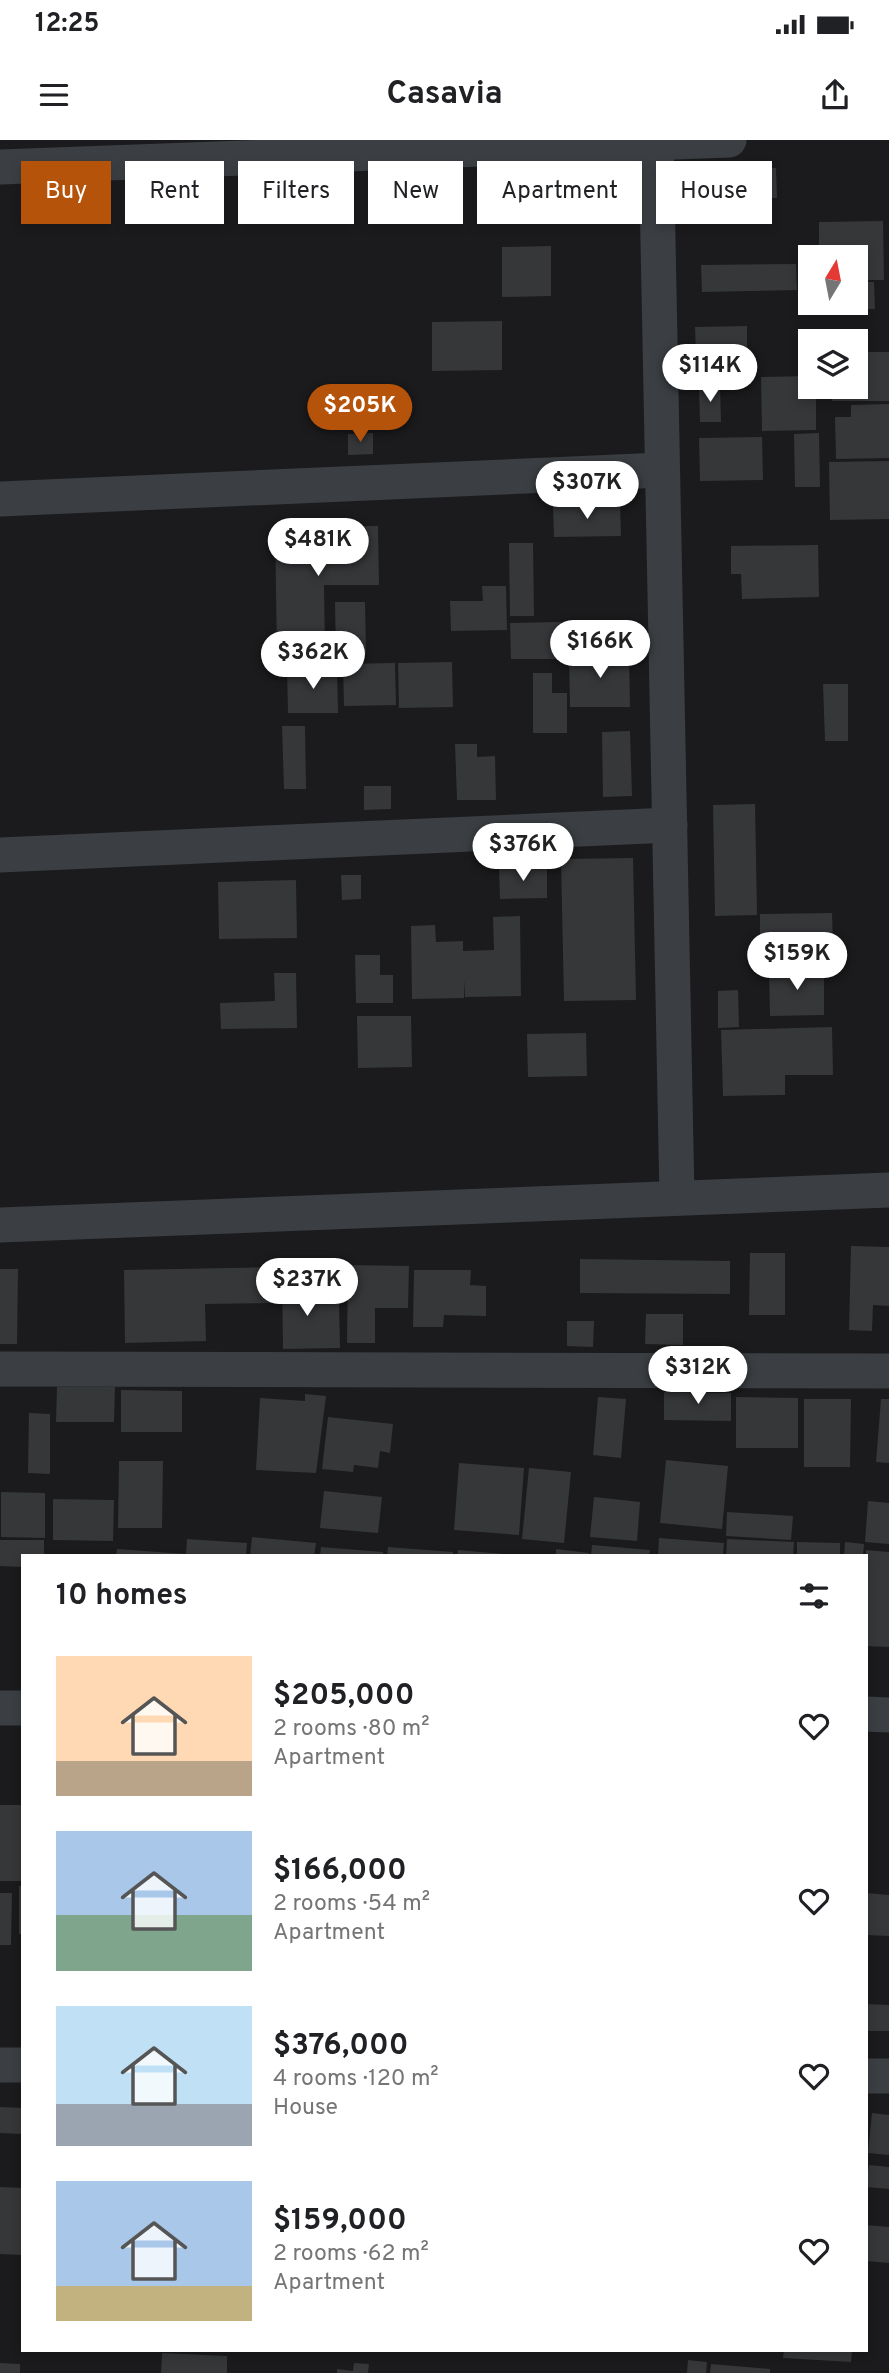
<!DOCTYPE html>
<html lang="en">
<head>
<meta charset="utf-8">
<style>
	body { margin:0; font-family:Overpass,sans-serif; background:#f2f2f2; color:#202124; height:100vh; display:flex; flex-direction:column; font-size:26px; white-space:nowrap }
	* { box-sizing:border-box; margin:0 }
	p { font-size:23px; color:#757577 }
	.icon { flex:none; width:38px; height:38px; fill:none; stroke:currentColor; stroke-width:2; stroke-linecap:round; stroke-linejoin:round }
	.map { position:relative; flex:1; overflow:hidden }
	.sheet { position:absolute; left:21px; top:1414px; width:847px; height:798px; display:flex; flex-direction:column; background:#fff; border-radius:0px; box-shadow:0 4px 10px #0003 }
	.sheet>* { flex:none }
	.top-card { position:absolute; left:21px; top:21px; width:847px; height:63px; display:flex; gap:14px }
	.needle { width:46px; rotate:10deg }
	.buttons { position:absolute; left:798px; top:105px; display:grid; gap:14px }
	.buttons a { display:grid; place-items:center; width:70px; height:70px; border-radius:0px; background:#fff; box-shadow:0 4px 10px #0003; font-size:35px }
	.price { position:absolute; translate:-50% -60px; padding:0 16px; border-radius:24px; background:#fff; color:#222; font-size:23px; line-height:46px; filter:drop-shadow(0 2px 4px #0008) }
	.price::after { content:''; position:absolute; left:50%; top:42px; width:21px; height:16px; margin-left:-10px; background:inherit; clip-path:polygon(0 0,100% 0,50% 100%) }
	.price.current { background:#b45309; color:#fff }
	ul { padding:0; list-style:none }
	li { display:flex; align-items:center; gap:21px; height:175px; padding:0 35px }
	li span { display:grid; place-items:center; flex:none; width:196px; height:140px; border-radius:0px; color:#555 }
	li>.icon { margin-inline-start:auto }
	span .icon { width:84px; height:84px; fill:#fffc; stroke-width:1 }
	li b { font-size:30px }
	h2 { display:flex; justify-content:space-between; align-items:center; height:84px; padding:0 35px; font-size:30px }
	.tag { padding:0 24px; border-radius:0px; background:#fff; box-shadow:0 4px 10px #0003; font-size:24px; line-height:63px }
	.tag.current { background:#b45309; color:#fff }
	.status { display:flex; justify-content:space-between; align-items:center; height:49px; padding:0 35px; background:#fff; direction:ltr }
	.status svg { height:19px; fill:currentColor }
	header { display:flex; justify-content:space-between; align-items:center; height:91px; padding:0 35px; background:#fff; font-size:32px; font-weight:700 }
	.map>svg:first-child { display:block }
	.building { fill:#363739 }
	.lines { fill:none; stroke-linecap:round; stroke-linejoin:round }
	.street { stroke:#3b3f43; stroke-width:35 }
</style>
</head>
<body>
<div class="status"><b>12:25</b><svg viewBox="0 0 49 12"><path d="M0 12V9h3v3zM5 12V6h3v6zM10 12V3h3v9zM15 12V0h3v12zM26 1h20v11H26zM47 4h2v5h-2z"/></svg></div>
<header><svg class="icon" aria-label="menu" viewBox="0 0 24 24"><path d="M4 6h16M4 12h16M4 18h16"/></svg>Casavia<svg class="icon" aria-label="share" viewBox="0 0 24 24"><path d="M12 15V3M7 8l5-5 5 5M5 13v7h14v-7"/></svg></header>
<div class="map">
<svg width="889" height="2233" viewBox="0 0 889 2233">
	<rect width="100%" height="100%" fill="#1b1b1d"/>
	<g class="building">
		<polygon points="611,24 611,60 556,61 555,26"/>
		<polygon points="776,28 777,58 700,59 700,29"/>
		<polygon points="548,30 549,45 523,46 522,31"/>
		<polygon points="883,81 884,140 856,140 856,117 819,117 819,82"/>
		<polygon points="551,106 551,156 502,157 502,107"/>
		<polygon points="796,124 797,150 702,152 701,125"/>
		<polygon points="856,142 874,142 875,169 820,170 819,163 856,163"/>
		<polygon points="502,181 502,230 432,231 432,182"/>
		<polygon points="747,186 747,240 697,241 695,187"/>
		<polygon points="856,212 889,212 889,261 832,261 832,247 856,247"/>
		<polygon points="810,236 810,247 816,247 816,290 762,291 761,237"/>
		<polygon points="720,245 721,282 700,282 699,246"/>
		<polygon points="889,264 889,318 836,319 835,277 851,277 851,265"/>
		<polygon points="373,293 373,314 348,315 348,294"/>
		<polygon points="819,293 820,347 795,347 794,294"/>
		<polygon points="762,297 763,340 700,341 699,298"/>
		<polygon points="889,321 889,379 830,380 829,322"/>
		<polygon points="620,364 621,396 554,397 553,366"/>
		<polygon points="378,386 379,445 324,445 325,512 277,513 275,387"/>
		<polygon points="509,403 533,403 534,476 510,476"/>
		<polygon points="818,405 819,457 742,459 741,434 731,434 731,406"/>
		<polygon points="482,446 506,446 507,490 451,491 450,461 483,461"/>
		<polygon points="335,462 365,462 366,514 336,515"/>
		<polygon points="561,482 561,519 511,519 510,483"/>
		<polygon points="629,513 630,567 570,567 569,514"/>
		<polygon points="452,522 453,567 399,568 398,523"/>
		<polygon points="395,523 396,565 344,566 343,524"/>
		<polygon points="337,528 338,573 288,573 287,529"/>
		<polygon points="533,533 552,533 552,553 567,553 567,593 533,593"/>
		<polygon points="823,544 848,544 848,601 825,601"/>
		<polygon points="282,586 305,586 306,649 284,649"/>
		<polygon points="630,591 632,656 603,657 602,592"/>
		<polygon points="455,604 477,604 477,617 495,616 496,660 457,660"/>
		<polygon points="364,646 391,646 391,669 364,670"/>
		<polygon points="755,664 757,775 715,776 713,665"/>
		<polygon points="633,718 636,860 564,861 561,719"/>
		<polygon points="547,727 547,758 500,759 499,728"/>
		<polygon points="341,735 361,735 361,759 342,760"/>
		<polygon points="296,740 297,798 219,799 218,742"/>
		<polygon points="832,773 833,809 809,809 808,802 760,803 760,774"/>
		<polygon points="520,776 521,856 465,857 464,840 464,858 412,859 411,786 435,785 436,802 463,801 463,811 494,810 493,777"/>
		<polygon points="355,815 380,815 380,835 393,835 393,863 356,863"/>
		<polygon points="824,829 824,875 770,876 769,830"/>
		<polygon points="274,833 296,833 297,888 221,889 220,863 275,861"/>
		<polygon points="738,850 739,887 718,888 718,851"/>
		<polygon points="357,876 411,876 412,927 358,928"/>
		<polygon points="832,887 833,935 785,935 785,955 723,956 721,890"/>
		<polygon points="586,893 587,936 528,937 527,894"/>
		<polygon points="851,1106 889,1107 889,1166 873,1165 872,1191 849,1190"/>
		<polygon points="750,1113 785,1113 785,1175 749,1175"/>
		<polygon points="580,1119 730,1121 730,1154 580,1153"/>
		<polygon points="348,1125 409,1126 408,1168 375,1168 375,1203 347,1203"/>
		<polygon points="278,1127 278,1163 205,1164 206,1201 125,1203 124,1130"/>
		<polygon points="0,1129 18,1129 17,1204 0,1204"/>
		<polygon points="282,1130 302,1130 302,1162 339,1161 340,1208 283,1209"/>
		<polygon points="414,1130 471,1130 470,1145 486,1146 486,1176 444,1175 443,1187 413,1187"/>
		<polygon points="646,1174 683,1174 683,1205 645,1204"/>
		<polygon points="567,1181 594,1181 593,1207 567,1206"/>
		<polygon points="57,1247 115,1247 114,1282 56,1282"/>
		<polygon points="121,1250 182,1251 182,1292 121,1292"/>
		<polygon points="664,1252 731,1253 731,1281 664,1280"/>
		<polygon points="305,1254 326,1256 316,1333 256,1330 260,1258 305,1261"/>
		<polygon points="598,1257 626,1259 621,1318 593,1315"/>
		<polygon points="736,1257 798,1258 798,1308 736,1308"/>
		<polygon points="804,1259 851,1259 850,1327 804,1327"/>
		<polygon points="881,1259 889,1259 889,1323 876,1322"/>
		<polygon points="29,1273 50,1274 50,1334 28,1333"/>
		<polygon points="328,1277 393,1284 390,1313 380,1311 378,1328 354,1325 353,1332 322,1329"/>
		<polygon points="666,1320 728,1326 722,1389 660,1383"/>
		<polygon points="119,1321 163,1321 162,1388 118,1388"/>
		<polygon points="459,1323 524,1328 519,1395 454,1390"/>
		<polygon points="529,1328 571,1332 564,1403 522,1399"/>
		<polygon points="324,1351 382,1357 378,1393 320,1388"/>
		<polygon points="1,1352 45,1353 45,1398 1,1397"/>
		<polygon points="594,1357 640,1362 637,1401 590,1397"/>
		<polygon points="53,1359 114,1360 113,1401 53,1400"/>
		<polygon points="868,1361 889,1363 889,1404 865,1402"/>
		<polygon points="727,1372 793,1376 791,1400 726,1396"/>
		<polygon points="252,1397 316,1403 314,1416 250,1416"/>
		<polygon points="659,1398 724,1403 723,1416 658,1416"/>
		<polygon points="187,1399 247,1403 246,1416 116,1416 117,1409 186,1414"/>
		<polygon points="727,1399 794,1402 793,1416 726,1416"/>
		<polygon points="0,1400 44,1400 44,1416 23,1416 23,1427 0,1426"/>
		<polygon points="797,1402 840,1403 840,1416 797,1416"/>
		<polygon points="845,1402 864,1404 863,1416 844,1416"/>
		<polygon points="592,1405 650,1410 649,1416 591,1416"/>
		<polygon points="321,1407 383,1412 383,1416 320,1416"/>
		<polygon points="388,1407 453,1412 453,1416 387,1416"/>
		<polygon points="556,1409 589,1413 588,1416 556,1416"/>
		<polygon points="458,1410 503,1414 503,1416 457,1416"/>
		<polygon points="866,1410 889,1412 889,1507 866,1506"/>
		<rect x="0" y="1665" width="23" height="76"/>
		<rect x="19" y="1746" width="4" height="48"/>
		<polygon points="0,1753 12,1753 11,1805 0,1805"/>
		<polygon points="866,1753 889,1755 889,1796 866,1795"/>
		<polygon points="866,1864 889,1865 889,1891 866,1891"/>
		<polygon points="0,1967 23,1968 23,1994 0,1993"/>
		<polygon points="872,1973 889,1975 889,2015 868,2013"/>
		<polygon points="869,2025 889,2027 889,2049 866,2047"/>
		<polygon points="0,2047 23,2048 23,2115 0,2114"/>
		<polygon points="866,2085 889,2087 889,2123 866,2121"/>
		<polygon points="784,2210 852,2210 851,2222 783,2218"/>
		<polygon points="162,2213 227,2216 227,2233 161,2233"/>
		<polygon points="688,2220 707,2222 706,2233 687,2233"/>
		<polygon points="0,2223 20,2224 20,2233 0,2233"/>
		<polygon points="354,2223 369,2224 368,2233 337,2233 337,2229 353,2231"/>
		<polygon points="711,2224 770,2229 770,2233 710,2233"/>
	</g>
	<g class="lines">
		<g class="street">
			<polyline points="656,0 677,1058"/>
			<polyline points="0,27 729,0"/>
			<polyline points="0,359 662,330"/>
			<polyline points="0,715 670,685"/>
			<polyline points="0,1085 889,1050"/>
			<polyline points="0,1229 889,1231"/>
			<polyline points="0,1568 23,1568"/>
			<polyline points="866,1574 889,1575"/>
			<polyline points="0,1925 23,1925"/>
			<polyline points="866,1936 889,1936"/>
		</g>
	</g>
</svg>
<div class="buttons">
<a><svg class="needle" viewBox="-14 -14 28 28"><path d="M0-13l5 13h-10z" fill="#e53935"/><path d="M0 13l5-13h-10z" fill="#757577"/></svg></a>
<a><svg class="icon" aria-label="layers" viewBox="0 0 24 24"><path d="M12 4l9 5-9 5-9-5zM3 14l9 5 9-5"/></svg></a>
</div>
<b class="price" style="left:710px;top:264px">$114K</b>
<b class="price current" style="left:360px;top:304px">$205K</b>
<b class="price" style="left:587px;top:381px">$307K</b>
<b class="price" style="left:318px;top:438px">$481K</b>
<b class="price" style="left:600px;top:540px">$166K</b>
<b class="price" style="left:313px;top:551px">$362K</b>
<b class="price" style="left:523px;top:743px">$376K</b>
<b class="price" style="left:797px;top:852px">$159K</b>
<b class="price" style="left:307px;top:1178px">$237K</b>
<b class="price" style="left:698px;top:1266px">$312K</b>
<div class="top-card">
<a class="tag current">Buy</a>
<a class="tag">Rent</a>
<a class="tag">Filters</a>
<a class="tag">New</a>
<a class="tag">Apartment</a>
<a class="tag">House</a>
</div>
<section class="sheet">
<h2>10 homes<svg class="icon" aria-label="filters" viewBox="0 0 24 24"><path d="M4 7h16M4 17h16"/><circle cx="9" cy="7" r="2"/><circle cx="15" cy="17" r="2"/></svg></h2>
<ul>
<li><span style="background:linear-gradient(#ffd9b3 75%,#b9a48a 0)"><svg class="icon" aria-label="home" viewBox="0 0 24 24"><path d="M3 11l9-7 9 7M6 9v11h12V9"/></svg></span><div><b>$205,000</b><p>2 rooms · 80 m²</p><p>Apartment</p></div><svg class="icon" aria-label="heart" viewBox="0 0 24 24"><path d="M12 20l-8-8c-3-5 5-10 8-4 3-6 11-1 8 4z"/></svg></li>
<li><span style="background:linear-gradient(#a9c7e8 60%,#7fa58c 0)"><svg class="icon" aria-label="home" viewBox="0 0 24 24"><path d="M3 11l9-7 9 7M6 9v11h12V9"/></svg></span><div><b>$166,000</b><p>2 rooms · 54 m²</p><p>Apartment</p></div><svg class="icon" aria-label="heart" viewBox="0 0 24 24"><path d="M12 20l-8-8c-3-5 5-10 8-4 3-6 11-1 8 4z"/></svg></li>
<li><span style="background:linear-gradient(#bfe0f5 70%,#9aa5b1 0)"><svg class="icon" aria-label="home" viewBox="0 0 24 24"><path d="M3 11l9-7 9 7M6 9v11h12V9"/></svg></span><div><b>$376,000</b><p>4 rooms · 120 m²</p><p>House</p></div><svg class="icon" aria-label="heart" viewBox="0 0 24 24"><path d="M12 20l-8-8c-3-5 5-10 8-4 3-6 11-1 8 4z"/></svg></li>
<li><span style="background:linear-gradient(#a9c7e8 75%,#c2b280 0)"><svg class="icon" aria-label="home" viewBox="0 0 24 24"><path d="M3 11l9-7 9 7M6 9v11h12V9"/></svg></span><div><b>$159,000</b><p>2 rooms · 62 m²</p><p>Apartment</p></div><svg class="icon" aria-label="heart" viewBox="0 0 24 24"><path d="M12 20l-8-8c-3-5 5-10 8-4 3-6 11-1 8 4z"/></svg></li>
</ul>
</section>
</div>
</body>
</html>
